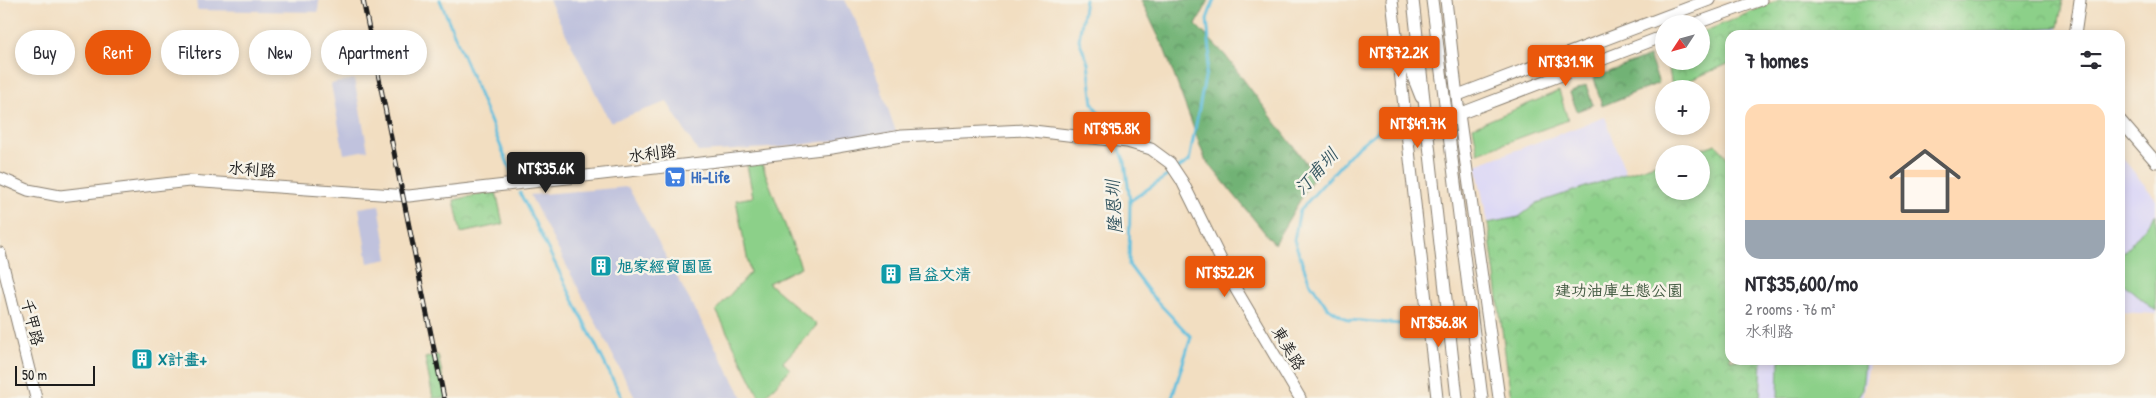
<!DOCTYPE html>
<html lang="en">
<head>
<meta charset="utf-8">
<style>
	body { margin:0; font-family:"Patrick Hand","LXGW WenKai TC",sans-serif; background:#f2f2f3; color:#2b2b33; height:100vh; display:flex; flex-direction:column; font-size:19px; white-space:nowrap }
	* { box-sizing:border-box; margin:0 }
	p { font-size:16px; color:#7c7c81 }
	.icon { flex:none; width:28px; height:28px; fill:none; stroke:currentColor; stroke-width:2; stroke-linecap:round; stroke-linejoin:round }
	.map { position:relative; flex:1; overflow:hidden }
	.side { position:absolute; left:1725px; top:30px; width:400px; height:335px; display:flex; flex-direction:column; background:#fff; border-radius:15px; box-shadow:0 2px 8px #0003 }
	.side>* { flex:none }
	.top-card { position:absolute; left:15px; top:30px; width:475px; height:45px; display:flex; gap:10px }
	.needle { width:32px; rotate:234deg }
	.buttons { position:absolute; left:1655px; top:15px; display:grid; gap:10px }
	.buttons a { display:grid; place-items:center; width:55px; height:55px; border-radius:50%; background:#fff; box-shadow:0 2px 8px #0003; font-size:25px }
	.scale { position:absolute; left:15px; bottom:12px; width:80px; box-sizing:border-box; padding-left:5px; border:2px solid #1c1c1c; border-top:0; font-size:14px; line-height:18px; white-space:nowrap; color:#1c1c1c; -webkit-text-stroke:4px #f7f3e8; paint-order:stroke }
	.price { position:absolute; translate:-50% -42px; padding:0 11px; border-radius:5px; background:#ea580c; color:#fff; font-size:16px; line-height:32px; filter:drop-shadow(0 1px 2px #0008) }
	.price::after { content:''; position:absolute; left:50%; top:30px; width:15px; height:11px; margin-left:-8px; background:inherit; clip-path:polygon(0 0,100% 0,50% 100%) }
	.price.on { background:#222; color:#fff }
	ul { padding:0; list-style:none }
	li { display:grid; align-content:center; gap:10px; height:265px; padding:0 20px }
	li+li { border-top:1px solid #e1e1e2 }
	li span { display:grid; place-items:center; height:155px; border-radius:15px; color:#555 }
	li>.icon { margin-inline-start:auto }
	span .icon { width:90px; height:90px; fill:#fffc; stroke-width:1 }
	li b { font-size:21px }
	h2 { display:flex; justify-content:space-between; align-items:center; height:60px; padding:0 20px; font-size:21px }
	.pill { padding:0 18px; border-radius:22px; background:#fff; box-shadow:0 2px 8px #0003; font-size:18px; line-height:45px }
	.pill.on { background:#ea580c; color:#fff }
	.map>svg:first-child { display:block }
	.built { fill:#dad6f7 }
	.industrial { fill:#c0c2dd }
	.grass { fill:#8cd089; stroke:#547652 }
	.forest { fill:url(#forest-crowns); stroke:#466748 }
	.park { fill:url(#park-crowns); stroke:#547652 }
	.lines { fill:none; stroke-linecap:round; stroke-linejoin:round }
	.stream { stroke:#60bfde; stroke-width:3 }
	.minor-casing { stroke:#877d6e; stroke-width:13 }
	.minor { stroke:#fff; stroke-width:11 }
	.rail-casing { stroke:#1c1c1c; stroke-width:5 }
	.rail { stroke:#f7f3e8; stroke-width:3; stroke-dasharray:9; stroke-linecap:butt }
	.labels { text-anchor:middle; stroke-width:5; stroke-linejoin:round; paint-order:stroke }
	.street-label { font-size:16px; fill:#1c1c1c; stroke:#f7f3e8 }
	.shop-label { font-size:16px; font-weight:bold; fill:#366cbe; stroke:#f7f3e8; text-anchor:start }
	.culture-label { font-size:16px; font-weight:bold; fill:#0d838f; stroke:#f7f3e8; text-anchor:start }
	.park-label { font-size:16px; fill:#435b42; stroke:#f7f3e8 }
	.water-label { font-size:18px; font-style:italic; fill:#345560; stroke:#f7f3e8 }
</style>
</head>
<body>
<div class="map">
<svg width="2156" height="398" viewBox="0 0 2156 398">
	<defs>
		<pattern id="forest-crowns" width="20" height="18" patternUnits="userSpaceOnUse" patternTransform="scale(1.25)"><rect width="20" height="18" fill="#71b275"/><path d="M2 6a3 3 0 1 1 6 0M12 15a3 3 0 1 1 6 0" fill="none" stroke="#5c905f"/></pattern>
		<pattern id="park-crowns" width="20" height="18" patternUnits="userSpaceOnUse" patternTransform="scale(1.25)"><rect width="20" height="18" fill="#8cd089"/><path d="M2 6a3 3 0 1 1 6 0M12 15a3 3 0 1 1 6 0" fill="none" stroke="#78b276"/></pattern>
	</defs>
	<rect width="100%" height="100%" fill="#f7f3e8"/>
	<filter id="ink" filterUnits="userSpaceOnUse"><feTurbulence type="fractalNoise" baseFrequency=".02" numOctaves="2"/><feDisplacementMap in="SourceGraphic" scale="10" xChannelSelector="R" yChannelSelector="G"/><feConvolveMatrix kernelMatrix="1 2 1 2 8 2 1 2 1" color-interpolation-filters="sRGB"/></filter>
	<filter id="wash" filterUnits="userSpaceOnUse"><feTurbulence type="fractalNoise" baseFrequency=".0096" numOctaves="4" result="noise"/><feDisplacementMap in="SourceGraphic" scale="20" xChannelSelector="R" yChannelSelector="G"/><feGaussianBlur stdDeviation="1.12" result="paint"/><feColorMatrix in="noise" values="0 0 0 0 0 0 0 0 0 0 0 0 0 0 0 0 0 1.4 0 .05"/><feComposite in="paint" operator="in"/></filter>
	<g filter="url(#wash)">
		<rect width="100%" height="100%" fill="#f2dec1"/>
		<g class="built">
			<polygon points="2058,27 2058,35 1904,35 1987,28"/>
			<polygon points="1605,117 1626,174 1537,203 1519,217 1488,223 1476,165"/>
			<polygon points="2120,155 2156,199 2156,314 2120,312"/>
			<polygon points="1762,360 1870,360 1862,398 1760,398"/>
		</g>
		<g class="industrial">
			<polygon points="197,0 319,0 318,12 197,10"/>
			<polygon points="549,0 740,0 742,2 746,0 845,0 862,33 896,132 785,147 698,152 667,102 610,122"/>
			<polygon points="354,79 368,150 344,154 331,84"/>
			<polygon points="628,187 743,398 635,398 530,195"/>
			<polygon points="379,205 388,259 368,263 359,208"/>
		</g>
		<g class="grass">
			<polygon points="1559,91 1568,120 1478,153 1473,127"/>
			<polygon points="760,159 801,267 768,283 817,325 783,362 790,369 764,398 760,398 716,310 750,273 736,200 753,197 746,160"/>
			<polygon points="2156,214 2156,311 2120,281 2120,257"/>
			<polygon points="1779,360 1865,360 1862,390 1857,398 1778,398"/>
		</g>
		<g class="forest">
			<polygon points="1141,0 1209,0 1196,25 1225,55 1315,175 1274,244 1205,159 1164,48"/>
			<polygon points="1649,56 1659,83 1602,106 1594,78"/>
			<polygon points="1586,85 1593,105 1577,111 1570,93"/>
		</g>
		<g class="park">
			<polygon points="1779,0 2063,0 2058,27 1937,35 1730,35 1730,63 1672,88 1668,61 1701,61 1701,33"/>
			<polygon points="1716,144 1730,161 1730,360 1762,360 1760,398 1511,398 1488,223 1519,217 1537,203 1664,161 1664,191 1701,191 1701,154 1687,154"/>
			<polygon points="496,191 503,224 461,233 454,200"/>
			<polygon points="438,355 447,398 433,398 425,358"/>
		</g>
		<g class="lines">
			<g class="stream">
				<polyline points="440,0 513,176"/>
				<polyline points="1085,0 1079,40 1088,63 1093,104 1115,137"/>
				<polyline points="1388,123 1356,148 1300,210 1294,240 1309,281 1327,307 1348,320 1414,325"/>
				<polyline points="1117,143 1125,162 1130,201 1129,265 1152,296 1191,337 1172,398"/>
				<polyline points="520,193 622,398"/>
				<polyline points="1130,201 1189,161 1210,51 1207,19 1214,0"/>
			</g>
		</g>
	</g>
	<g filter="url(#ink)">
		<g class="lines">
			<g class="minor-casing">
				<g id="minor">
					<polyline points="1392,0 1437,398"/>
					<polyline points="1413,0 1457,398"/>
					<polyline points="1432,0 1482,398"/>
					<polyline points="1446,0 1459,114 1499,398"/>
					<polyline points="1694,24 1761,0"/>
					<polyline points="2075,35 2080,0"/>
					<polyline points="1402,49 1421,97"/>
					<polyline points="1458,95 1709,0"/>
					<polyline points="1459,114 1664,36"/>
					<polyline points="2120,120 2156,162"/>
					<polyline points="0,178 28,190 60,196 189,181 409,196 831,148 902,136 1025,130 1127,142 1151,149 1170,163 1182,181 1234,286 1300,398"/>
					<polyline points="0,253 36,398"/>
				</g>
			</g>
			<use href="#minor" class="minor"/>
			<g class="rail-casing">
				<polyline id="rail" points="363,0 444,398"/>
			</g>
			<use href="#rail" class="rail"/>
		</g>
	</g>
	<defs>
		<g id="supermarket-square" transform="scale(1.125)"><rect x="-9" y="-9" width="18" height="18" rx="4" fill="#3f7fe0" stroke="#f7f3e8"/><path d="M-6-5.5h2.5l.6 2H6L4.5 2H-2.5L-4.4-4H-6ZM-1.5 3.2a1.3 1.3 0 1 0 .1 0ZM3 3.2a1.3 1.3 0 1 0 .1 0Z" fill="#fff"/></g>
		<g id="building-square" transform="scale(1.125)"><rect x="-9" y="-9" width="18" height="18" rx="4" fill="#0f9aa8" stroke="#f7f3e8"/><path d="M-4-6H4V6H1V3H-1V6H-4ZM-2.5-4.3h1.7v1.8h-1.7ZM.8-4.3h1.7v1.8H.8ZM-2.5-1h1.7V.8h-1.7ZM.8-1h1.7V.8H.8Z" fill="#fff"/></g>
	</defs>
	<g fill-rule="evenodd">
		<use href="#supermarket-square" x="675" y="177"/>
		<use href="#building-square" x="601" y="266"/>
		<use href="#building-square" x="891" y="274"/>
		<use href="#building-square" x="142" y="359"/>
	</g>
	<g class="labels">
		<g class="street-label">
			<text transform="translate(652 153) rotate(-7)" y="6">水利路</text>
			<text transform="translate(252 169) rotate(4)" y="6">水利路</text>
			<text transform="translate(33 322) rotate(76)" y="6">千甲路</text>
			<text transform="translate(1289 348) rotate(59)" y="6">東美路</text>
		</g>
		<g class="shop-label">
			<text x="691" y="183">Hi-Life</text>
		</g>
		<g class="culture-label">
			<text x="617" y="272">旭家經貿園區</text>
			<text x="907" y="280">昌益文清</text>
			<text x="158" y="365">X計畫+</text>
		</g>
		<g class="park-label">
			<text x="1619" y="296">建功油庫生態公園</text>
		</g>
		<g class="water-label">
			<text transform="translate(1316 172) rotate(-48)" y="6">汀甫圳</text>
			<text transform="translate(1114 207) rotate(-93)" y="6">隆恩圳</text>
		</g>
	</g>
</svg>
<div class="buttons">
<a><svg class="needle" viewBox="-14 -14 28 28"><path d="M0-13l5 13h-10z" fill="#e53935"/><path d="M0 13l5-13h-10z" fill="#7c7c81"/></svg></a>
<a>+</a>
<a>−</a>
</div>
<div class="scale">50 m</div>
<b class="price" style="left:1399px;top:78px">NT$72.2K</b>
<b class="price" style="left:1566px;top:87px">NT$31.9K</b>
<b class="price" style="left:1418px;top:149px">NT$49.7K</b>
<b class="price" style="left:1112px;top:154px">NT$95.8K</b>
<b class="price on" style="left:546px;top:194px">NT$35.6K</b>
<b class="price" style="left:1225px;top:298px">NT$52.2K</b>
<b class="price" style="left:1439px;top:348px">NT$56.8K</b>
<div class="top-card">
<a class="pill">Buy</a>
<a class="pill on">Rent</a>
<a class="pill">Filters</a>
<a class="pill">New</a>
<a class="pill">Apartment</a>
</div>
<section class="side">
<h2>7 homes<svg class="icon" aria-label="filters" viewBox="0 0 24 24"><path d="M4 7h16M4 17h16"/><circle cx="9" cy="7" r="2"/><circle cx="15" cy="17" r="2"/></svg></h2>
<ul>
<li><span style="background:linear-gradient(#ffd9b3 75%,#9aa5b1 0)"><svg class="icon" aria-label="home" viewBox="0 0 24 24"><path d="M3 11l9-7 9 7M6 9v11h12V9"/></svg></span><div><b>NT$35,600/mo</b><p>2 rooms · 76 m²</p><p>水利路</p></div></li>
</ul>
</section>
</div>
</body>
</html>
